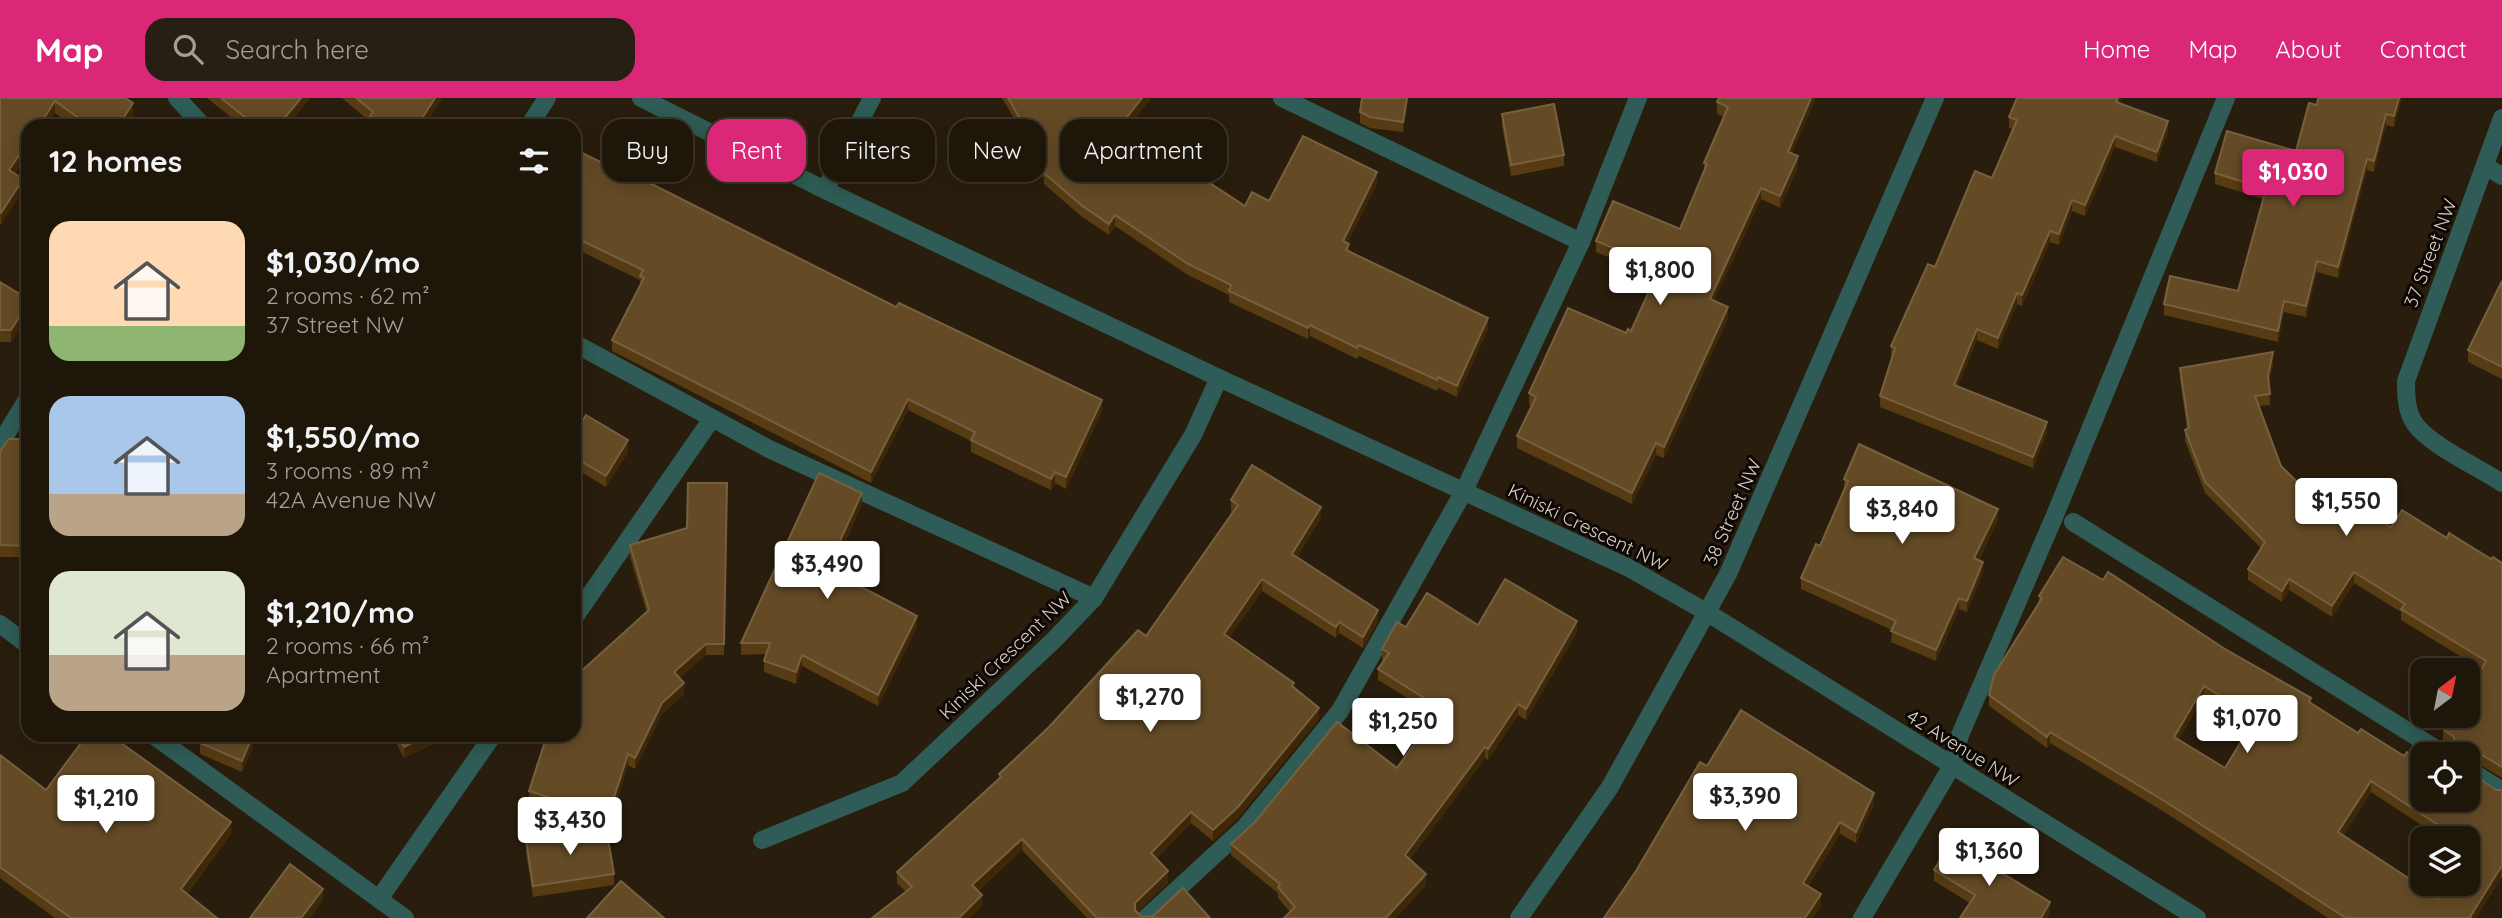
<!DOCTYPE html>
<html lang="en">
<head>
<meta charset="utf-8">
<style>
	body { margin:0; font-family:Quicksand,sans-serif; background:#271f13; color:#f1f3f6; height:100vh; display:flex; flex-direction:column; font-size:26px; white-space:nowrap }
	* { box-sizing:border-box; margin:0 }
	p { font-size:23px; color:#a19f9c }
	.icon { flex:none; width:38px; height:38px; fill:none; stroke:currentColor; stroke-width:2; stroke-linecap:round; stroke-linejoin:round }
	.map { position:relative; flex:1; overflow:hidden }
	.sheet { position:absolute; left:21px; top:21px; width:560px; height:623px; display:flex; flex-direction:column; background:#1f160a; border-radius:21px; box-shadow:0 4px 18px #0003,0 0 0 2px #3c352b }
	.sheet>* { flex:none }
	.top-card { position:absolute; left:602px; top:21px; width:665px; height:63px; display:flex; gap:14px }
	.needle { width:46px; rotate:32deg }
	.fabs { position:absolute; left:2410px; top:560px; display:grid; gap:14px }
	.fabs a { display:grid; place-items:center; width:70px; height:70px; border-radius:14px; background:#1f160a; box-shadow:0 4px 18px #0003,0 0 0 2px #3c352b; font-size:35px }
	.price { position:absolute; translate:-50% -60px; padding:0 16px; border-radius:7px; background:#fff; color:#222; font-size:23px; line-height:46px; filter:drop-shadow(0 2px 4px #0008) }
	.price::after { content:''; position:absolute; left:50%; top:42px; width:21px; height:16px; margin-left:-10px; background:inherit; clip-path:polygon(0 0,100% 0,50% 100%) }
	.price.selected { background:#db2777; color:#fff }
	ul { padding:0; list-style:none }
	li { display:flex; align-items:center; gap:21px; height:175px; padding:0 28px }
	li span { display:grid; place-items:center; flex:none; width:196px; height:140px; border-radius:21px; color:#555 }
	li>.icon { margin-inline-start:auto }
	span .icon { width:84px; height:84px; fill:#fffc; stroke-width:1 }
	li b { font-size:30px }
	h2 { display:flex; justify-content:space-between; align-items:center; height:84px; padding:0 28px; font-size:30px }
	.pill { padding:0 24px; border-radius:21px; background:#1f160a; box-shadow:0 4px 18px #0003,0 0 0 2px #3c352b; font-size:24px; line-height:63px }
	.pill.selected { background:#db2777; color:#fff }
	header { display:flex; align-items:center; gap:42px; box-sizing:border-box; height:98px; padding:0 35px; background:#db2777; color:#fff }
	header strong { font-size:33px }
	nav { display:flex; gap:38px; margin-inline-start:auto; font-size:24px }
	.search { width:490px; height:63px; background:#271f13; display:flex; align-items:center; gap:18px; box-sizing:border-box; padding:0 24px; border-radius:21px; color:#a19f9c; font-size:26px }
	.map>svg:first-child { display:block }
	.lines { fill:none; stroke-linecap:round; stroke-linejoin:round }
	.minor { stroke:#2f5c56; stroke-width:18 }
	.wall { fill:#563b13; fill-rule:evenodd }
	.shaded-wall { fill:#3e2808 }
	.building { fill:#644b26; stroke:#76603f; stroke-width:2; fill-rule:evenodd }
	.labels { text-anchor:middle; stroke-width:6; stroke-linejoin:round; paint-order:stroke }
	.street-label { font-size:19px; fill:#d8d0c6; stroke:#0d0803 }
</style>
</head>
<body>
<header>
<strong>Map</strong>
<div class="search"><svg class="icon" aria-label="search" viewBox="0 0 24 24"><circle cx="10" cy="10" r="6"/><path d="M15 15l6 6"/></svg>Search here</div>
<nav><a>Home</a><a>Map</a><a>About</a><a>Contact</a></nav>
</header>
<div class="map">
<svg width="2502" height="820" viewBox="0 0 2502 820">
	<rect width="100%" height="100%" fill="#291d0d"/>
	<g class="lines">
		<g class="minor">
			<polyline points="177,0 203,28"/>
			<polyline points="641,0 825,92 1219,280 1629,470 1708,515 2197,820"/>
			<polyline points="1282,0 1581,144"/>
			<path d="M 2502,20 L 2406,283 C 2406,297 2406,313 2415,326 C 2431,348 2478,369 2502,385"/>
			<polyline points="529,28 547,0"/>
			<polyline points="2485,68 2502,78"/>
			<polyline points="825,92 872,0"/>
			<polyline points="574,245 769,351 1094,500"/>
			<polyline points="0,346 28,300"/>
			<polyline points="2073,424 2444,656"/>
			<polyline points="574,520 711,322"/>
			<polyline points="0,526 28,547"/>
			<polyline points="153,637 405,820"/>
			<polyline points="2468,671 2502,693"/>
			<polyline points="762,742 902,685 1054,542 1094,500 1193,337 1219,280"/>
			<polyline points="379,801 493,637"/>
			<polyline points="1146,820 1246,728 1340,613 1464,393 1581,144 1638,0"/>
			<polyline points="1519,820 1610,689 1728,476 1935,0"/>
			<polyline points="1862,820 1952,668 1960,637 2055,417 2226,0"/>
		</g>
	</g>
	<g class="wall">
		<polygon points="0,0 125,0 133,17 125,28 74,28 55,15 15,75 23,92 1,126 0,126"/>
		<polygon points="207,0 310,0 287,28 242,28"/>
		<polygon points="342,0 442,0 424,28 366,28 366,24 368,22"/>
		<polygon points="1002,0 1151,0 1122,36 1167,67 1245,108 1269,103 1377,86 1347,145 1349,153 1488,231 1457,299 1438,290 1437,293 1359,258 1357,261 1310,238 1308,241 1229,204 1229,197 1188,177 1115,128 1109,137 1081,118 1044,86 1044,80 1038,75 1039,63"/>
		<polygon points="1408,0 1403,34 1370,30 1360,25 1360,14"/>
		<polygon points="1719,0 1792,55 1798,69 1780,110 1761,101 1714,203 1728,220 1664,360 1656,357 1632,406 1517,350 1517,338 1532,308 1529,307 1529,295 1626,235 1631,233 1656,179 1596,154 1596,143 1680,131 1704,73 1704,65 1724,19 1717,16 1717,4"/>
		<polygon points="2402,0 2394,29 2386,27 2374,74 2367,72 2338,180 2317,174 2306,219 2284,214 2278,244 2164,217 2164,206 2238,193 2263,101 2215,86 2215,75 2296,53 2317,7"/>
		<polygon points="2120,5 2168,34 2157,64 2115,49 2085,118 2072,113 2059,147 2050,144 2022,208 2017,206 1998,251 1977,242 1958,288 2047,335 2033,370 1880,309 1880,298 1892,260 1891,259 1891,248 1935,169 1992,80 2013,31 2009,30 2009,19"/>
		<polygon points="1502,16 1564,57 1564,68 1511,78 1502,28"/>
		<polygon points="574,62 1102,313 1066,391 1055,385 1051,392 971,354 971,343 908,312 871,385 612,253 612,242 640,187 640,182 574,150"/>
		<polygon points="2502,183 2502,281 2468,264 2468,252"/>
		<polygon points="0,184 28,201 28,217 11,244 0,244"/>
		<polygon points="2273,266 2269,285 2270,307 2259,308 2281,368 2337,423 2391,429 2447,440 2491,461 2502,465 2502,680 2454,651 2443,642 2443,631 2481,571 2401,522 2401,514 2354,485 2332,519 2289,492 2282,504 2248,482 2248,471 2261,450 2205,395 2185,343 2185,332 2187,331 2180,281 2180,270"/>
		<polygon points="574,338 628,354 606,389 574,370"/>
		<polygon points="28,341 28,459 0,459 0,400"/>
		<polygon points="1844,381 1998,422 1979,462 1983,475 1967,514 1959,511 1936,563 1891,544 1892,532 1801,491 1801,480 1820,448 1844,391"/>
		<polygon points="727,385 724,557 706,557 679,580 684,596 662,616 635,671 628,667 608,730 529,704 529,693 577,577 647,515 630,459 630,447 687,430"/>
		<polygon points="1231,402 1321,420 1297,459 1378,523 1363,550 1339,535 1336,540 1262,493 1229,540 1294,590 1319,621 1238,720 1213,743 1191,725 1156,761 1168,785 1137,814 1142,819 1210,820 1087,820 1022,752 978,793 982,808 906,794 897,785 897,774 999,681 999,676 1146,538 1233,414 1231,413"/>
		<polygon points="862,406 832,473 917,529 878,608 802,568 796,586 764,574 764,563 766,556 741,557 741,545"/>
		<path d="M 2103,482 L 2225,551 L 2358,635 L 2404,658 L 2496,692 L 2502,692 L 2502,780 L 2501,780 L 2476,820 L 2328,820 L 2166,715 L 2050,645 L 2047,650 L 1989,608 L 1989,597 L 2039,505 L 2039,498 ZM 2204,599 L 2251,628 L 2225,670 L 2178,641 ZM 2371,694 L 2441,740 L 2468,740 L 2468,786 L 2439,800 L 2343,738 Z"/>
		<polygon points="1478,527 1577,534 1526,622 1518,617 1488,662 1485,660 1410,761 1426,787 1396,820 1284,820 1290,814 1278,800 1278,795 1231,757 1231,746 1397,670 1435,617 1378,582 1378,571 1384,563 1382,562 1382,551 1406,529"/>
		<polygon points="203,637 258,637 242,674 200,656 200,645"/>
		<polygon points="392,637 444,637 444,641 404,660"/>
		<polygon points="0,657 46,692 231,736 187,796 217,820 55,820 0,780"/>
		<polygon points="1707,668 1874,706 1856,745 1840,736 1808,788 1821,808"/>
		<polygon points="526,742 614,776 614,787 533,799 526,754"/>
		<polygon points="1934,772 2050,815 1970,805 1934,783"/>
	</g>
	<g class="shaded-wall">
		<polygon points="301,0 310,0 287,28 278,28"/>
		<polygon points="435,0 442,0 424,28 417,28"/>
		<polygon points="1142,0 1151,0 1116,44 1116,33"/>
		<polygon points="1407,0 1408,0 1403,34 1403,24"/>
		<polygon points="1811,0 1816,0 1788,65 1788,54"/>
		<polygon points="2118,0 2122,0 2116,15 2116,4"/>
		<polygon points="2399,0 2402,0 2394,29 2394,18"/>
		<polygon points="55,3 55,15 46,28 39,28"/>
		<polygon points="133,5 133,17 125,28 118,28"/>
		<polygon points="2386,16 2386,27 2374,74 2374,63"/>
		<polygon points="2168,23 2168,34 2157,64 2157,54"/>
		<polygon points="2115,38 2115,49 2085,118 2085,107"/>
		<polygon points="28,44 28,55 9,83 9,72"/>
		<polygon points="1798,58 1798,69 1780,110 1780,98"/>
		<polygon points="2367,61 2367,72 2338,180 2338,169"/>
		<polygon points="1377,74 1377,86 1343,154 1343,143"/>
		<polygon points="23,81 23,92 1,126 1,115"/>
		<polygon points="1761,90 1761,101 1710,212 1710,201"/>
		<polygon points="2072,102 2072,113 2059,147 2059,136"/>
		<polygon points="1115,117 1115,128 1109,137 1109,126"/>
		<polygon points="2050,133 2050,144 2022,208 2022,197"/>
		<polygon points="2317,163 2317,174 2306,219 2306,208"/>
		<polygon points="2017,195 2017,206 1998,251 1998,240"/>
		<polygon points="2284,203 2284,214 2278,244 2278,233"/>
		<polygon points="28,205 28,217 11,244 11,232"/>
		<polygon points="1728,209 1728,220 1664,360 1664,349"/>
		<polygon points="1488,220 1488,231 1457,299 1457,288"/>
		<polygon points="1310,227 1310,238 1308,241 1308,230"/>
		<polygon points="1977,231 1977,242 1954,298 1954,287"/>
		<polygon points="2273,254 2273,266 2268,289 2268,278"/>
		<polygon points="908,301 908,312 871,385 871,374"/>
		<polygon points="1102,302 1102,313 1066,391 1066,379"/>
		<polygon points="2047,324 2047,335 2033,370 2033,359"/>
		<polygon points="628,342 628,354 606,389 606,378"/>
		<polygon points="1656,345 1656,357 1632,406 1632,395"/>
		<polygon points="1055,374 1055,385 1051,392 1051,381"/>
		<polygon points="862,395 862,406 827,482 827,471"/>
		<polygon points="1321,409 1321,420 1292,467 1292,456"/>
		<polygon points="1998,411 1998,422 1974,471 1974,460"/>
		<polygon points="1983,464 1983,475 1967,514 1967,503"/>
		<polygon points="2354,474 2354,485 2332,519 2332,508"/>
		<polygon points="1262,481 1262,493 1224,547 1224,536"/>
		<polygon points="2289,481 2289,492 2282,504 2282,493"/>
		<polygon points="1959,500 1959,511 1936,563 1936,552"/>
		<polygon points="1378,512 1378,523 1363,550 1363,539"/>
		<polygon points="917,518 917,529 878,608 878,597"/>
		<polygon points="1577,523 1577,534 1526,622 1526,611"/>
		<polygon points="1339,524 1339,535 1336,540 1336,529"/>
		<polygon points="706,546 706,557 674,585 674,574"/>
		<polygon points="802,557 802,568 796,586 796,574"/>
		<polygon points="684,585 684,596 662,616 635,671 635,660 662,605"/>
		<polygon points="2204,588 2204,599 2174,650 2174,639"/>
		<polygon points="1518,606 1518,617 1488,662 1488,651"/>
		<polygon points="1319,610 1319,621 1238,720 1213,743 1213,732"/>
		<polygon points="2050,634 2050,645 2047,650 2047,639"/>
		<polygon points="253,637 258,637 242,674 242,663"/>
		<polygon points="428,637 444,637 444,641 404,660 404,649"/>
		<polygon points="1485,649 1485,660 1405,768 1405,757"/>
		<polygon points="2469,649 2469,660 2468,661 2468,656 2458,656 2458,654"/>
		<polygon points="628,656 628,667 608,730 608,718"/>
		<polygon points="2371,683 2371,694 2338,745 2338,734"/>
		<polygon points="1874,695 1874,706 1856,745 1856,734"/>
		<polygon points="1191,714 1191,725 1151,766 1151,755"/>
		<polygon points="231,724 231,736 181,803 181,791"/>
		<polygon points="1840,724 1840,736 1803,796 1803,785"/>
		<polygon points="1022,741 1022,752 972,798 972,787"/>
		<polygon points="2501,769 2501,780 2476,820 2470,820"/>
		<polygon points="1168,773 1168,785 1135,816 1135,805"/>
		<polygon points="1426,776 1426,787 1396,820 1386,820"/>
		<polygon points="323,791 323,802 310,820 301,820"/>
		<polygon points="1821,796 1821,808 1813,820 1805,820"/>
		<polygon points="982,797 982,808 970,820 959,820"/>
		<polygon points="2050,804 2050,815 2048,820 2041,820"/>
	</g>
	<g class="building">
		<polygon points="0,0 125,0 133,5 118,28 90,28 55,3 39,28 28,28 28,44 9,72 23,81 1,115 0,114"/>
		<polygon points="221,0 301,0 278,28 256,28"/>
		<polygon points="356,0 435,0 417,28 370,28 370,27 366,24 373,14"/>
		<polygon points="1008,0 1142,0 1116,33 1167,67 1172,60 1245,108 1252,94 1269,103 1303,38 1377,74 1343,143 1349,146 1346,152 1488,220 1457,288 1438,279 1437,282 1359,247 1357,250 1310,227 1308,230 1229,193 1231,187 1188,166 1115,117 1109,126 1081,107 1044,75 1046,71 1038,64 1042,59"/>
		<polygon points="1362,0 1407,0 1403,24 1370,19 1360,14"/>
		<polygon points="1719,0 1811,0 1788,54 1798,58 1780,98 1761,90 1710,201 1728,209 1664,349 1656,345 1632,395 1517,338 1536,299 1529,295 1568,210 1626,235 1628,231 1631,233 1660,169 1596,143 1613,103 1680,131 1707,66 1704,65 1728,9 1717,4"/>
		<polygon points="2017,0 2118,0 2116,4 2168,23 2157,54 2115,38 2085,107 2072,102 2059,136 2050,133 2022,197 2017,195 1998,240 1977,231 1954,287 2047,324 2033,359 1880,298 1895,250 1891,248 1928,166 1935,169 1975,73 1992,80 2017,22 2009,19"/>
		<polygon points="2318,0 2399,0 2394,18 2386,16 2374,63 2367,61 2338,169 2317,163 2306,208 2284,203 2278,233 2164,206 2170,178 2238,193 2266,91 2215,75 2227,33 2296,53 2309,5 2317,7"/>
		<polygon points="1554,6 1564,57 1511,67 1502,16"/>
		<polygon points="582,55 619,73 620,70 896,209 899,205 1102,302 1066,379 1055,374 1051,381 971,342 975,334 908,301 871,374 612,242 644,180 640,178 643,172 574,139 574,62 578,64"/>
		<polygon points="2502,183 2502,269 2468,252"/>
		<polygon points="0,184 28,201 28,205 11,232 0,232"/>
		<polygon points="2273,254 2268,278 2270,296 2255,298 2281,368 2337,423 2348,405 2391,429 2402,412 2447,440 2449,435 2491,461 2493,459 2502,465 2502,669 2469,649 2458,654 2458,656 2444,656 2454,650 2454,639 2443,631 2452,618 2468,618 2468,593 2486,563 2401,511 2405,506 2354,474 2332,508 2289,481 2282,493 2248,471 2265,444 2205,384 2185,332 2189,330 2180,270"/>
		<polygon points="586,317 628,342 606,378 574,359 574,338"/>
		<polygon points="9,341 28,341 28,448 0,447 0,353"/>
		<polygon points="1859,346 1998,411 1974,460 1983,464 1967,503 1959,500 1936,552 1891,533 1896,523 1801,480 1816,446 1820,448 1848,383 1844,381"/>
		<polygon points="1252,367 1321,409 1292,456 1378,512 1363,539 1339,524 1336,529 1262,481 1224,536 1294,585 1292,588 1319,610 1238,709 1213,732 1191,714 1151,755 1168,773 1135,805 1135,812 1142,819 1153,818 1183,790 1210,820 1097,820 1022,741 972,787 982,797 959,820 872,820 912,789 897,774 1001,679 999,676 1049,629 1138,532 1146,538 1238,407 1231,402"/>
		<polygon points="819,375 862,395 827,471 917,518 878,597 802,557 796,574 764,563 770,545 741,545"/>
		<polygon points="688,385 727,385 724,546 706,546 674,574 684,585 662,605 635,660 628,656 608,718 529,693 547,637 574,637 574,575 577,577 649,512 630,447 687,430"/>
		<path d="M 2063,459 L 2103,482 L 2108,474 L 2225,551 L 2311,600 L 2309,604 L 2358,635 L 2361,631 L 2404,658 L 2407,654 L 2422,664 L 2422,702 L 2468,702 L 2468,673 L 2496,692 L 2502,692 L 2502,769 L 2501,769 L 2470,819 L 2471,820 L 2346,820 L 2166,704 L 2050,634 L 2047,639 L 1989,597 L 1994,577 L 2042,500 L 2039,498 ZM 2204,588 L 2256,619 L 2225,670 L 2174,639 ZM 2371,683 L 2458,740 L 2468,740 L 2468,746 L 2471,749 L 2468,755 L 2468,786 L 2448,786 L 2439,800 L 2338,734 Z"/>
		<polygon points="1505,481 1577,523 1526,611 1518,606 1488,651 1485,649 1405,757 1426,776 1386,820 1284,820 1295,809 1278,789 1280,786 1231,746 1255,724 1337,624 1397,670 1440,610 1378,571 1389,555 1382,551 1397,524 1406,529 1427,495 1478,527"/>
		<polygon points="1741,612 1874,695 1856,734 1840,724 1803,785 1821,796 1805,820 1604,820 1636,773 1700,664 1707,668"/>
		<polygon points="87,637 110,637 231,724 181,791 217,820 71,820 0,769 0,657 46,692"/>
		<polygon points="203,637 253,637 242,663 200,645"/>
		<polygon points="398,637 428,637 404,649"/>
		<polygon points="2431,650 2444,656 2428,656"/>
		<polygon points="606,729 614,776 533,788 526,742"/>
		<polygon points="1951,744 2050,804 2041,820 1960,820 1975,797 1934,772"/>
		<polygon points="290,766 323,791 301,820 250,820"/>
		<polygon points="621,783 664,820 587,820"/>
	</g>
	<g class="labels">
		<g class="street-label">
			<text transform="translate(2430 155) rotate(-69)" y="7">37 Street NW</text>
			<text transform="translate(1732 414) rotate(-66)" y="7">38 Street NW</text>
			<text transform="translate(1588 429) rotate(26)" y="7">Kiniski Crescent NW</text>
			<text transform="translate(1005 557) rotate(-44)" y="7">Kiniski Crescent NW</text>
			<text transform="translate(1963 650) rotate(32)" y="7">42 Avenue NW</text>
		</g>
	</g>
</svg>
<div class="fabs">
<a><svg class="needle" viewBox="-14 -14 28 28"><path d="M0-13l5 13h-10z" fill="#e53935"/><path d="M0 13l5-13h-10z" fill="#a19f9c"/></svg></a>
<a><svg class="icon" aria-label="locate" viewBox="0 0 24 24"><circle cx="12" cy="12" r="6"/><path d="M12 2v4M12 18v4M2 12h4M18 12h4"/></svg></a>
<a><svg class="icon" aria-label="layers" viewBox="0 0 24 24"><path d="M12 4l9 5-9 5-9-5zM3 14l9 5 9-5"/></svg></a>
</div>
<b class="price selected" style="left:2293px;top:111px">$1,030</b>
<b class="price" style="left:1660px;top:209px">$1,800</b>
<b class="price" style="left:2346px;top:440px">$1,550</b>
<b class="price" style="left:1902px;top:448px">$3,840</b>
<b class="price" style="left:827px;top:503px">$3,490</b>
<b class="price" style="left:1150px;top:636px">$1,270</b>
<b class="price" style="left:2247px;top:657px">$1,070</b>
<b class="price" style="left:1403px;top:660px">$1,250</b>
<b class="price" style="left:1745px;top:735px">$3,390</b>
<b class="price" style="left:106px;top:737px">$1,210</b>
<b class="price" style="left:570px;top:759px">$3,430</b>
<b class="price" style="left:1989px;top:790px">$1,360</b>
<div class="top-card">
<a class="pill">Buy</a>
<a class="pill selected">Rent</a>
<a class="pill">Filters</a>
<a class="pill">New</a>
<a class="pill">Apartment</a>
</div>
<section class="sheet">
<h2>12 homes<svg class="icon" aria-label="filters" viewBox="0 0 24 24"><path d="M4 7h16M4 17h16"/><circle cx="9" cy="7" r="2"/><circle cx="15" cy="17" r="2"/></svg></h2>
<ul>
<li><span style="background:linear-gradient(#ffd9b3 75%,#8fb573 0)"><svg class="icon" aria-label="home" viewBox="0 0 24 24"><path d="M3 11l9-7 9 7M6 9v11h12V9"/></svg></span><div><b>$1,030/mo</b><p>2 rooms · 62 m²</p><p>37 Street NW</p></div></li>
<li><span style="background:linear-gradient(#a9c7e8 70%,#b9a48a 0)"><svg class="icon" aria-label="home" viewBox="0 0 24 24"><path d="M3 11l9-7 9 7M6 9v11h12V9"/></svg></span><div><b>$1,550/mo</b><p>3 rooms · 89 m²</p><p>42A Avenue NW</p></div></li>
<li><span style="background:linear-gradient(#dfe7d0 60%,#b9a48a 0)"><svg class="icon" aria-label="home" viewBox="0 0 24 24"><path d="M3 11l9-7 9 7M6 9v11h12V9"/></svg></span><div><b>$1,210/mo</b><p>2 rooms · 66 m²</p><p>Apartment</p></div></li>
</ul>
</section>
</div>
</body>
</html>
